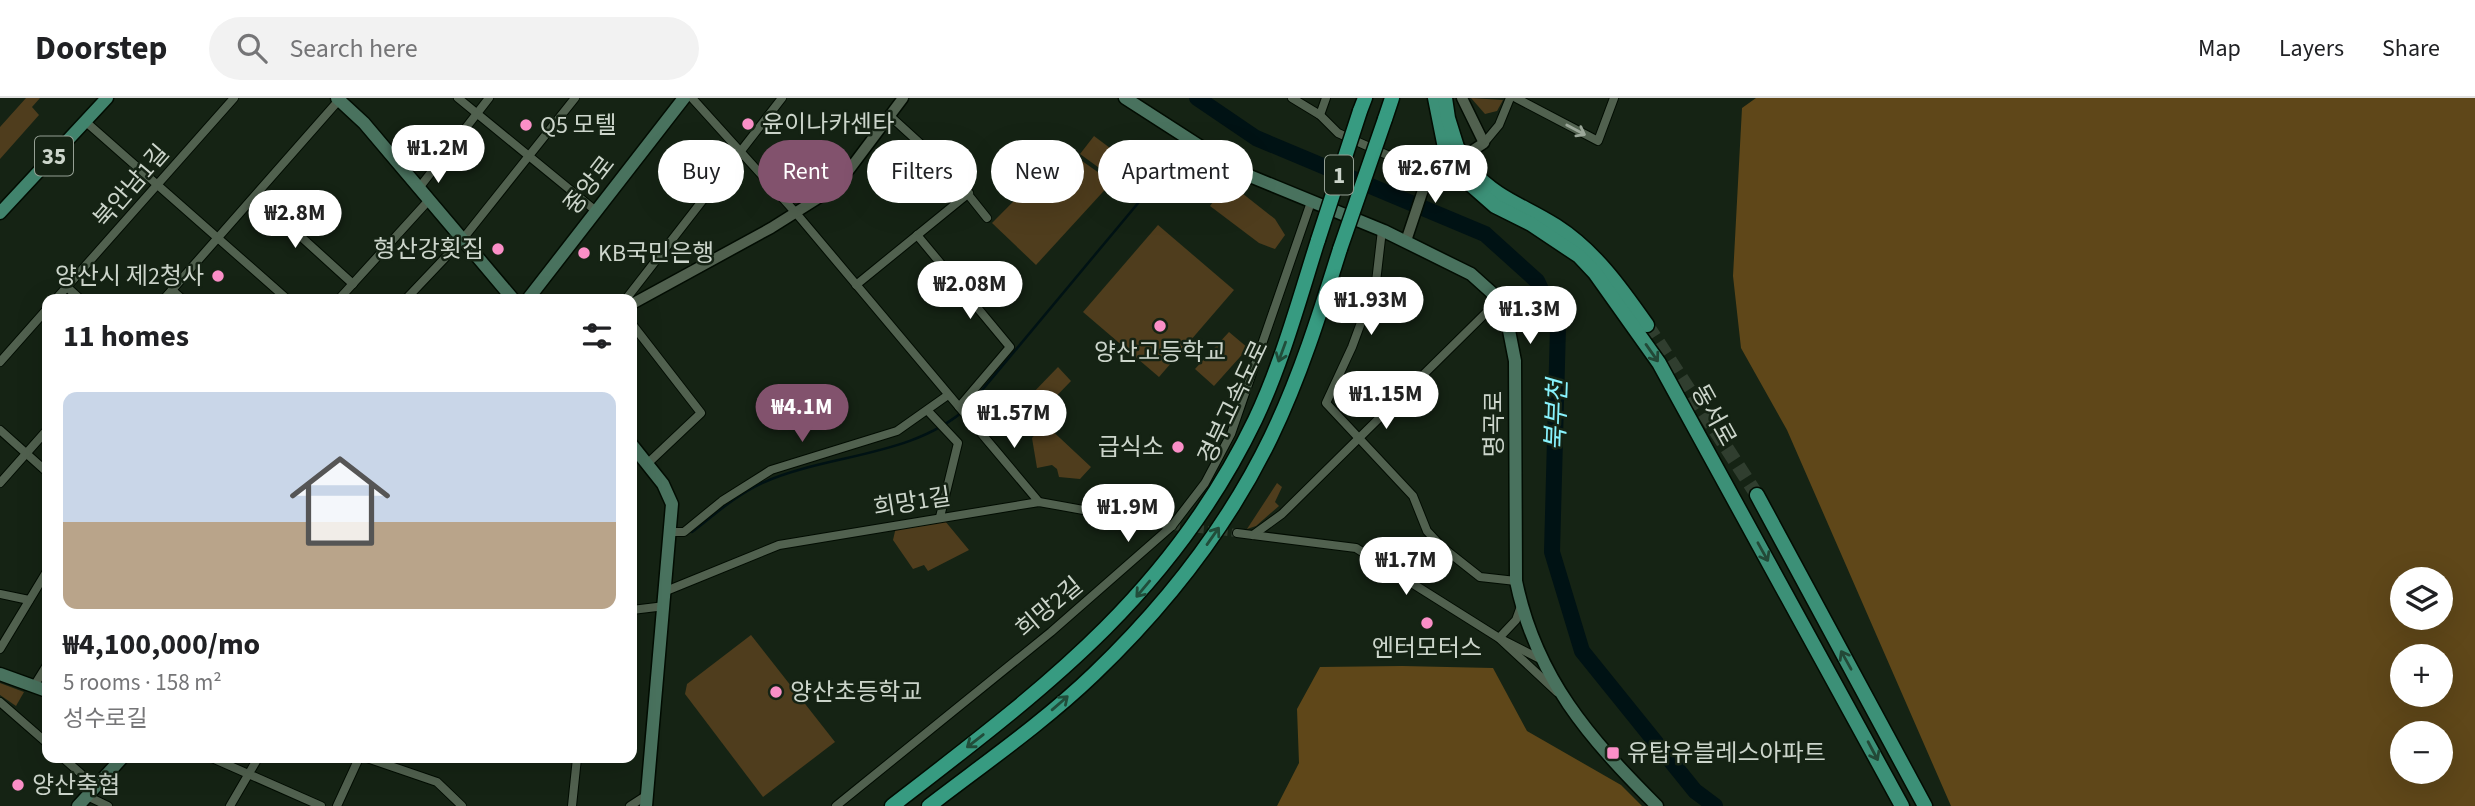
<!DOCTYPE html>
<html lang="en">
<head>
<meta charset="utf-8">
<style>
	body { margin:0; font-family:"Source Sans 3","Noto Sans KR",sans-serif; background:#f2f2f2; color:#202124; height:100vh; display:flex; flex-direction:column; font-size:26px; white-space:nowrap }
	* { box-sizing:border-box; margin:0 }
	p { font-size:23px; color:#757577 }
	.icon { flex:none; width:38px; height:38px; fill:none; stroke:currentColor; stroke-width:2; stroke-linecap:round; stroke-linejoin:round }
	.map { position:relative; flex:1; overflow:hidden }
	.drawer { position:absolute; left:42px; top:196px; width:595px; height:469px; display:flex; flex-direction:column; background:#fff; border-radius:14px; box-shadow:0 7px 28px #0002 }
	.drawer>* { flex:none }
	.banner { position:absolute; left:658px; top:42px; width:665px; height:63px; display:flex; gap:14px }
	.controls { position:absolute; left:2390px; top:469px; display:grid; gap:14px }
	.controls a { display:grid; place-items:center; width:63px; height:63px; border-radius:50%; background:#fff; box-shadow:0 7px 28px #0002; font-size:35px }
	.price { position:absolute; translate:-50% -60px; padding:0 16px; border-radius:24px; background:#fff; color:#222; font-size:23px; line-height:46px; filter:drop-shadow(0 2px 4px #0008) }
	.price::after { content:''; position:absolute; left:50%; top:42px; width:21px; height:16px; margin-left:-10px; background:inherit; clip-path:polygon(0 0,100% 0,50% 100%) }
	.price.on { background:#82526d; color:#fff }
	ul { padding:0; list-style:none }
	li { display:grid; align-content:center; gap:14px; height:371px; padding:0 21px }
	li+li { border-top:2px solid #e0e0e0 }
	li span { display:grid; place-items:center; height:217px; border-radius:14px; color:#555 }
	li>.icon { margin-inline-start:auto }
	span .icon { width:126px; height:126px; fill:#fffc; stroke-width:1 }
	li b { font-size:30px }
	h2 { display:flex; justify-content:space-between; align-items:center; height:84px; padding:0 21px; font-size:30px }
	.pill { padding:0 24px; border-radius:32px; background:#fff; box-shadow:0 7px 28px #0002; font-size:24px; line-height:63px }
	.pill.on { background:#82526d; color:#fff }
	header { display:flex; align-items:center; gap:42px; box-sizing:border-box; height:98px; padding:0 35px; background:#fff; border-bottom:2px solid #e0e0e0 }
	header strong { font-size:33px }
	nav { display:flex; gap:38px; margin-inline-start:auto; font-size:24px }
	.search { width:490px; height:63px; background:#f2f2f2; display:flex; align-items:center; gap:18px; box-sizing:border-box; padding:0 24px; border-radius:38px; color:#757577; font-size:26px }
	.map>svg:first-child { display:block }
	.green { fill:#4f3d1d }
	.forest { fill:#5f4719; fill-rule:evenodd }
	.lines { fill:none; stroke-linecap:round; stroke-linejoin:round }
	.stream { stroke:#001214; stroke-width:2.5 }
	.river { stroke:#001214; stroke-width:16 }
	.minor-tunnel { stroke:#303e2f; stroke-width:8; stroke-dasharray:8 4; stroke-linecap:butt }
	.trunk-tunnel { stroke:#303e2f; stroke-width:14; stroke-dasharray:14 7; stroke-linecap:butt }
	.minor-casing { stroke:#020c02; stroke-width:10 }
	.tertiary-casing { stroke:#020c02; stroke-width:13 }
	.secondary-casing { stroke:#020c02; stroke-width:15 }
	.primary-casing { stroke:#020c02; stroke-width:15 }
	.trunk-casing { stroke:#020c02; stroke-width:17 }
	.motorway-casing { stroke:#020c02; stroke-width:17 }
	.minor { stroke:#51614f; stroke-width:8 }
	.tertiary { stroke:#51614f; stroke-width:10 }
	.secondary { stroke:#49725e; stroke-width:12 }
	.primary { stroke:#41846d; stroke-width:12 }
	.trunk { stroke:#3c9077; stroke-width:14 }
	.motorway { stroke:#379b81; stroke-width:14 }
	.trunk-bridge-casing { stroke:#020c02; stroke-width:17; stroke-linecap:butt }
	.motorway-bridge-casing { stroke:#020c02; stroke-width:17; stroke-linecap:butt }
	.trunk-bridge { stroke:#3c9077; stroke-width:14 }
	.motorway-bridge { stroke:#379b81; stroke-width:14 }
	.oneway { stroke:#9ba799 }
	.oneway2 { stroke:#214d3a }
	.oneway3 { stroke:#234937 }
	.poi-dot { fill:#fa8fc7; stroke:#152314; stroke-width:2.5 }
	.labels { text-anchor:middle; stroke-width:5; stroke-linejoin:round; paint-order:stroke }
	.shield { fill:#152314; stroke:#95a094; stroke-width:2 }
	.shield-label { font-size:23px; font-weight:bold; fill:#ccd5cb }
	.poi-label { font-size:24px; fill:#ccd5cb; stroke:#152314; text-anchor:start }
	.street-label { font-size:24px; fill:#ccd5cb; stroke:#152314 }
	.water-label { font-size:26px; font-style:italic; fill:#88f3fd; stroke:#152314 }
</style>
</head>
<body>
<header>
<strong>Doorstep</strong>
<div class="search"><svg class="icon" aria-label="search" viewBox="0 0 24 24"><circle cx="10" cy="10" r="6"/><path d="M15 15l6 6"/></svg>Search here</div>
<nav><a>Map</a><a>Layers</a><a>Share</a></nav>
</header>
<div class="map">
<svg width="2475" height="708" viewBox="0 0 2475 708">
	<rect width="100%" height="100%" fill="#152314"/>
	<g class="green">
		<polygon points="26,0 40,0 32,9 39,17 0,61 0,29"/>
		<polygon points="1471,0 1503,2 1497,13 1485,16"/>
		<polygon points="1094,38 1126,62 1113,80 1080,56"/>
		<polygon points="1065,51 1112,84 1036,167 992,125"/>
		<polygon points="1228,84 1275,121 1285,137 1275,151 1259,145 1210,108"/>
		<polygon points="1158,127 1234,192 1159,279 1083,214"/>
		<polygon points="1229,234 1248,250 1214,288 1195,271"/>
		<polygon points="1058,269 1071,283 1042,313 1029,299"/>
		<polygon points="1045,326 1091,369 1080,381 1059,379 1057,371 1052,367 1037,370 1032,340"/>
		<polygon points="1277,385 1282,389 1275,404 1279,408 1256,428 1247,431"/>
		<polygon points="945,423 969,452 928,473 924,467 913,471 893,442 896,429"/>
		<polygon points="751,537 835,644 763,699 685,596 687,586"/>
		<polygon points="0,585 24,594 16,608 0,597"/>
	</g>
	<g class="forest">
		<path d="M 1756,0 L 2475,0 L 2475,708 L 1951,708 L 1787,332 L 1741,250 L 1733,178 L 1742,10 ZM 2403,481 L 2441,481 L 2441,520 L 2403,520 ZM 2403,558 L 2441,558 L 2441,597 L 2403,597 ZM 2403,635 L 2441,635 L 2441,674 L 2403,674 Z"/>
		<polygon points="1402,568 1493,570 1527,633 1621,687 1642,708 1277,708 1299,665 1297,611 1320,569"/>
	</g>
	<g class="lines">
		<path class="stream" d="M 692,434 C 714,417 736,397 762,385 C 829,355 912,360 968,309 L 1164,74"/>
		<polyline class="river" points="1197,0 1256,40 1485,136 1537,183 1558,228 1552,454 1582,553 1695,693 1715,708"/>
		<polyline class="minor-tunnel" points="1172,428 1237,435"/>
		<polyline class="trunk-tunnel" points="1647,227 1757,397"/>
		<g class="minor-casing">
			<g id="minor">
				<polyline points="458,0 596,113"/>
				<polyline points="692,0 796,115 1039,404"/>
				<polyline points="1292,0 1320,17 1338,35 1432,77"/>
				<polyline points="1516,0 1598,43 1614,0"/>
				<polyline points="1320,17 1326,0"/>
				<polyline points="890,18 947,70 987,120"/>
				<polyline points="86,24 287,201"/>
				<polyline points="1484,45 1499,27 1510,0"/>
				<polyline points="419,90 489,0"/>
				<polyline points="256,98 353,186"/>
				<polyline points="1382,132 1376,184 1352,249 1326,305 1413,398 1427,433 1442,449 1480,479 1516,483"/>
				<polyline points="917,137 1010,249 959,309"/>
				<polyline points="856,187 969,95"/>
				<polyline points="67,189 80,201"/>
				<polyline points="172,192 182,201"/>
				<polyline points="56,201 234,0"/>
				<polyline points="164,201 339,2"/>
				<polyline points="339,201 429,102"/>
				<polyline points="406,201 462,142 575,0"/>
				<polyline points="626,201 782,0"/>
				<polyline points="632,226 701,315 647,366"/>
				<polyline points="0,264 47,211"/>
				<polyline points="928,313 958,345 940,419"/>
				<polyline points="0,332 47,374"/>
				<polyline points="0,385 47,332"/>
				<polyline points="672,434 684,434 722,403 771,372 897,333 948,297"/>
				<polyline points="1237,435 1356,450 1499,540 1557,594"/>
				<polyline points="1253,437 1282,416 1498,203"/>
				<polyline points="666,493 779,447 1039,404 1172,428"/>
				<polyline points="0,496 29,502"/>
				<polyline points="1521,508 1516,522 1499,540 1542,562"/>
				<polyline points="632,512 665,508"/>
				<polyline points="0,551 47,473"/>
				<polyline points="34,588 47,567"/>
				<polyline points="0,604 47,645"/>
				<polyline points="63,660 95,688"/>
				<polyline points="212,660 321,708"/>
				<polyline points="367,660 437,684 462,708"/>
				<polyline points="87,698 108,708"/>
				<polyline points="230,708 258,660"/>
				<polyline points="337,708 359,660"/>
				<polyline points="572,708 577,660"/>
				<polyline points="630,708 647,697"/>
				<polyline points="836,708 1051,534 1172,428 1205,385 1231,336 1311,104"/>
			</g>
		</g>
		<g class="tertiary-casing">
			<g id="tertiary">
				<polyline points="1406,143 1426,83 1484,45 1462,0"/>
				<polyline points="632,206 771,130 825,96 849,72 903,0"/>
			</g>
		</g>
		<g class="secondary-casing">
			<g id="secondary">
				<polyline points="337,0 364,25 513,201"/>
				<path d="M 1125,0 L 1240,74 L 1384,133 L 1471,176 L 1491,194 L 1506,217 L 1515,263 L 1516,483 C 1536,580 1589,640 1657,708"/>
				<polyline points="528,201 684,0"/>
				<polyline points="632,347 663,386 672,406 646,708"/>
				<polyline points="0,576 47,593"/>
				<polyline points="78,708 122,660"/>
			</g>
		</g>
		<g class="primary-casing">
			<polyline id="primary" points="0,115 107,0"/>
		</g>
		<g class="trunk-casing">
			<g id="trunk">
				<polyline points="1435,0 1445,50"/>
				<polyline points="1445,0 1448,20 1457,49"/>
				<path d="M 1471,72 C 1499,102 1523,107 1556,128 C 1595,153 1621,190 1647,227"/>
				<polyline points="1462,79 1495,108 1531,126 1579,158 1595,175 1659,265 1902,708"/>
				<polyline points="1757,397 1925,708"/>
			</g>
		</g>
		<g class="motorway-casing">
			<g id="motorway">
				<polyline points="1360,13 1365,0"/>
				<polyline points="1385,21 1392,0"/>
				<path d="M 892,708 C 1042,592 1170,498 1255,322 C 1282,265 1299,202 1318,142"/>
				<path d="M 929,708 C 985,665 1044,624 1094,576 C 1165,508 1228,428 1271,339 C 1300,279 1320,215 1340,151"/>
			</g>
		</g>
		<use href="#minor" class="minor"/>
		<use href="#tertiary" class="tertiary"/>
		<use href="#secondary" class="secondary"/>
		<use href="#primary" class="primary"/>
		<use href="#trunk" class="trunk"/>
		<use href="#motorway" class="motorway"/>
		<g class="trunk-bridge-casing">
			<g id="trunk-bridge">
				<polyline points="1457,49 1471,72"/>
				<polyline points="1445,50 1462,79"/>
			</g>
		</g>
		<g class="motorway-bridge-casing">
			<g id="motorway-bridge">
				<polyline points="1318,142 1360,13"/>
				<polyline points="1340,151 1385,21"/>
			</g>
		</g>
		<use href="#trunk-bridge" class="trunk-bridge"/>
		<use href="#motorway-bridge" class="motorway-bridge"/>
	</g>
	<defs><path id="oneway-shaft" d="M-6 0H5M1.5-3L5.5 0L1.5 3" fill="none" stroke-width="1.6" stroke-linecap="round" stroke-linejoin="round" transform="scale(1.75)"/></defs>
	<use class="oneway" href="#oneway-shaft" transform="translate(1576 32) rotate(28)"/>
	<g class="oneway2">
		<use href="#oneway-shaft" transform="translate(1282 254) rotate(110)"/>
		<use href="#oneway-shaft" transform="translate(1213 438) rotate(-55)"/>
		<use href="#oneway-shaft" transform="translate(1143 491) rotate(130)"/>
		<use href="#oneway-shaft" transform="translate(1060 605) rotate(-41)"/>
		<use href="#oneway-shaft" transform="translate(975 643) rotate(142)"/>
	</g>
	<g class="oneway3">
		<use href="#oneway-shaft" transform="translate(1652 255) rotate(55)"/>
		<use href="#oneway-shaft" transform="translate(1763 454) rotate(61)"/>
		<use href="#oneway-shaft" transform="translate(1846 562) rotate(-119)"/>
		<use href="#oneway-shaft" transform="translate(1873 653) rotate(62)"/>
	</g>
	<g class="poi-dot">
		<circle cx="748" cy="26" r="7"/>
		<circle cx="526" cy="27" r="7"/>
		<circle cx="498" cy="151" r="7"/>
		<circle cx="584" cy="155" r="7"/>
		<circle cx="218" cy="178" r="7"/>
		<circle cx="1160" cy="228" r="7"/>
		<circle cx="1178" cy="349" r="7"/>
		<circle cx="1427" cy="525" r="7"/>
		<circle cx="776" cy="594" r="7"/>
		<rect x="1606" y="648" width="14" height="14" rx="3.5"/>
		<circle cx="18" cy="687" r="7"/>
	</g>
	<g class="labels">
		<g class="shield">
			<rect x="35" y="38.5" width="38" height="39" rx="5"/>
			<rect x="1325" y="57.5" width="28" height="39" rx="5"/>
		</g>
		<g class="shield-label">
			<text x="54" y="66">35</text>
			<text x="1339" y="85">1</text>
		</g>
		<g class="poi-label">
			<text x="762" y="34">윤이나카센타</text>
			<text x="540" y="35">Q5 모텔</text>
			<text x="484" y="159" text-anchor="end">형산강횟집</text>
			<text x="598" y="163">KB국민은행</text>
			<text x="204" y="186" text-anchor="end">양산시 제2청사</text>
			<text x="1160" y="262" text-anchor="middle">양산고등학교</text>
			<text x="1164" y="357" text-anchor="end">급식소</text>
			<text x="1427" y="558" text-anchor="middle">엔터모터스</text>
			<text x="790" y="602">양산초등학교</text>
			<text x="1627" y="663">유탑유블레스아파트</text>
			<text x="32" y="695">양산축협</text>
		</g>
		<g class="street-label">
			<text transform="translate(589 87) rotate(-52)" y="8">중앙로</text>
			<text transform="translate(131 88) rotate(-49)" y="8">북안남1길</text>
			<text transform="translate(1233 304) rotate(-65)" y="8">경부고속도로</text>
			<text transform="translate(1714 317) rotate(61)" y="8">동서로</text>
			<text transform="translate(1494 326) rotate(-90)" y="8">명곡로</text>
			<text transform="translate(912 404) rotate(-9)" y="8">희망1길</text>
			<text transform="translate(1049 509) rotate(-40)" y="8">희망2길</text>
		</g>
		<g class="water-label">
			<text transform="translate(1556 317) rotate(-88)" y="9">북부천</text>
		</g>
	</g>
</svg>
<div class="controls">
<a><svg class="icon" aria-label="layers" viewBox="0 0 24 24"><path d="M12 4l9 5-9 5-9-5zM3 14l9 5 9-5"/></svg></a>
<a>+</a>
<a>−</a>
</div>
<b class="price" style="left:438px;top:87px">₩1.2M</b>
<b class="price" style="left:1435px;top:107px">₩2.67M</b>
<b class="price" style="left:295px;top:152px">₩2.8M</b>
<b class="price" style="left:970px;top:223px">₩2.08M</b>
<b class="price" style="left:1371px;top:239px">₩1.93M</b>
<b class="price" style="left:1530px;top:248px">₩1.3M</b>
<b class="price" style="left:1386px;top:333px">₩1.15M</b>
<b class="price on" style="left:802px;top:346px">₩4.1M</b>
<b class="price" style="left:1014px;top:352px">₩1.57M</b>
<b class="price" style="left:1128px;top:446px">₩1.9M</b>
<b class="price" style="left:1406px;top:499px">₩1.7M</b>
<div class="banner">
<a class="pill">Buy</a>
<a class="pill on">Rent</a>
<a class="pill">Filters</a>
<a class="pill">New</a>
<a class="pill">Apartment</a>
</div>
<section class="drawer">
<h2>11 homes<svg class="icon" aria-label="filters" viewBox="0 0 24 24"><path d="M4 7h16M4 17h16"/><circle cx="9" cy="7" r="2"/><circle cx="15" cy="17" r="2"/></svg></h2>
<ul>
<li><span style="background:linear-gradient(#c9d6e8 60%,#b9a48a 0)"><svg class="icon" aria-label="home" viewBox="0 0 24 24"><path d="M3 11l9-7 9 7M6 9v11h12V9"/></svg></span><div><b>₩4,100,000/mo</b><p>5 rooms · 158 m²</p><p>성수로길</p></div></li>
</ul>
</section>
</div>
</body>
</html>
